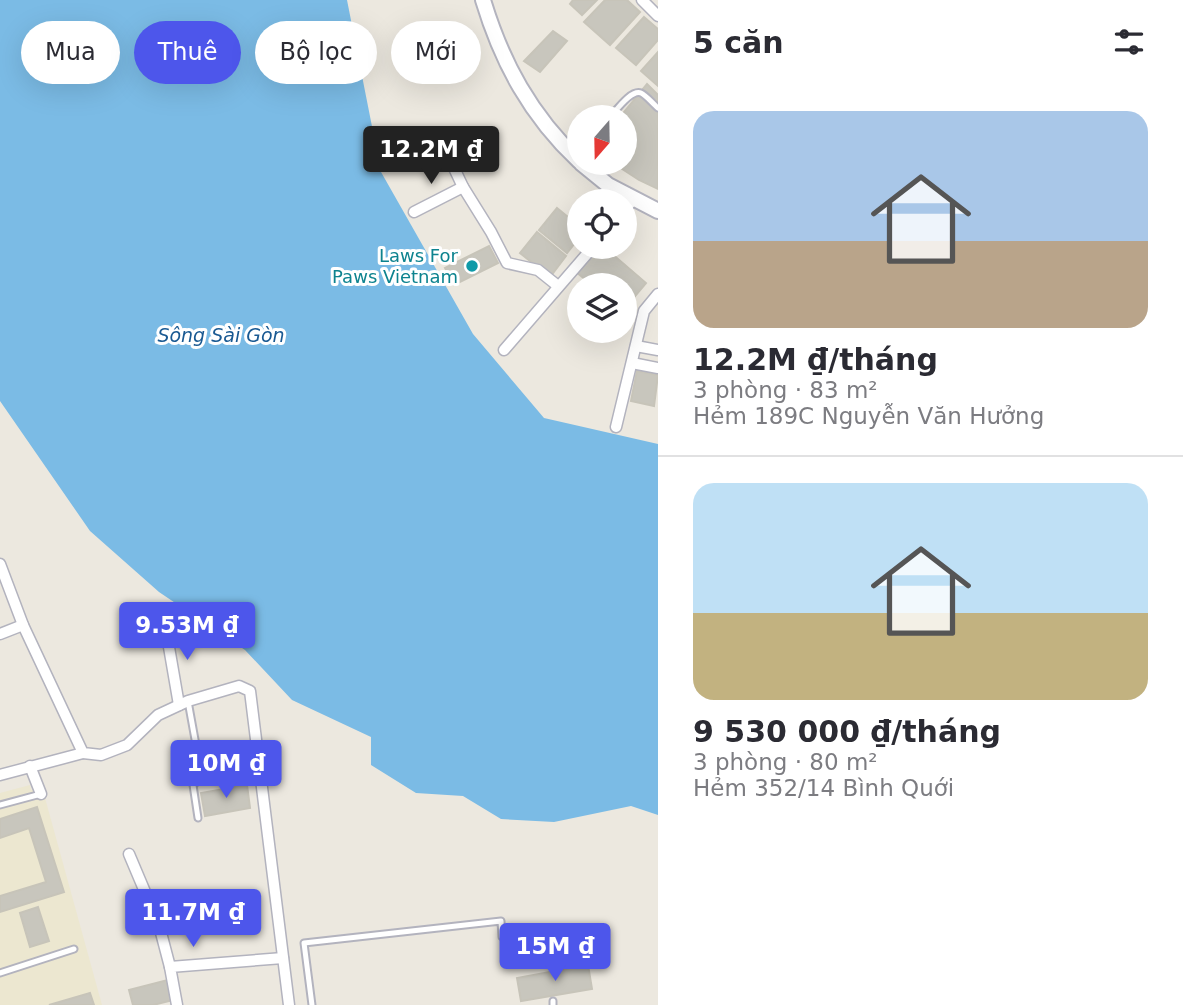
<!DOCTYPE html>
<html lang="vi">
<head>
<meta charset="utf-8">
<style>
	body { margin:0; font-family:"DejaVu Sans",sans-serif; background:#f7f7f7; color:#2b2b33; height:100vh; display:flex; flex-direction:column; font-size:26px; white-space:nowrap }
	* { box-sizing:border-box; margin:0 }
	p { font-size:23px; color:#7c7c81 }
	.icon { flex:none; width:38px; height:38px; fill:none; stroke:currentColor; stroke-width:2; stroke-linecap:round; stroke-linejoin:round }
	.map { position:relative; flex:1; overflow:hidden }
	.side { display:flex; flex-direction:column; background:#fff; width:525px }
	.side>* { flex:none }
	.top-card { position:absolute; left:21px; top:21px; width:532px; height:63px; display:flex; gap:14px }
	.needle { width:46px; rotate:200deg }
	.fabs { position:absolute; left:567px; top:105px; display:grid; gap:14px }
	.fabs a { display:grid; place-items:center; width:70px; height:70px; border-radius:50%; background:#fff; box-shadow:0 7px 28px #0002; font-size:35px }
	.price { position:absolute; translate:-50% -60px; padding:0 16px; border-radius:7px; background:#4d56eb; color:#fff; font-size:23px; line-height:46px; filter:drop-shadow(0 2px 4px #0008) }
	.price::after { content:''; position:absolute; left:50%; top:42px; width:21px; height:16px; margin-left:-10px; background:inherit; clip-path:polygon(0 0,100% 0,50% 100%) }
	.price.current { background:#222; color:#fff }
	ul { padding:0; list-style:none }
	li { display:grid; align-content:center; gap:14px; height:371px; padding:0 35px }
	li+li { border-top:2px solid #e1e1e2 }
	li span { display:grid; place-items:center; height:217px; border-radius:21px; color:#555 }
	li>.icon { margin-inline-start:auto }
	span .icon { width:126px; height:126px; fill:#fffc; stroke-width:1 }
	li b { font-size:30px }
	h2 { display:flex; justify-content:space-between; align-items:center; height:84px; padding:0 35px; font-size:30px }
	.pill { padding:0 24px; border-radius:32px; background:#fff; box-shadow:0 7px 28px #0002; font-size:24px; line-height:63px }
	.pill.current { background:#4d56eb; color:#fff }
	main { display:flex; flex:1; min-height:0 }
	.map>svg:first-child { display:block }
	.education { fill:#ece7d0 }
	.water { fill:#7bbbe5 }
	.building { fill:#c8c6bd; stroke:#c7c4b9; stroke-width:2 }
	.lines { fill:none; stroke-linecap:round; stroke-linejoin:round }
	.service-casing { stroke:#b3b3be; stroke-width:9 }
	.minor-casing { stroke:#b3b3be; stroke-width:13 }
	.secondary-casing { stroke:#b3b3be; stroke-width:18 }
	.service { stroke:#fff; stroke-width:5 }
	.minor { stroke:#fff; stroke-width:10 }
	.secondary { stroke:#fff; stroke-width:14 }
	.culture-dot { fill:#0f9aa8; stroke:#fff; stroke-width:2.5 }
	.labels { text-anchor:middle; stroke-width:6; stroke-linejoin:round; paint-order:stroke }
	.culture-label { font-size:18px; fill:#0d838f; stroke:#fff; text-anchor:end }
	.water-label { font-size:19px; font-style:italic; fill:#195992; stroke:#fff }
</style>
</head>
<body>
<main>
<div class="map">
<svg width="658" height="1005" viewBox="0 0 658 1005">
	<rect width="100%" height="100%" fill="#ece8df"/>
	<polygon class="education" points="30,785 31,790 42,787 102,1005 0,1005 0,793"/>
	<polygon class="water" points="0,0 347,0 381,172 473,334 544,418 658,444 658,815 631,806 554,822 501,819 463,796 416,793 371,765 371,737 292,700 245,650 159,592 90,531 0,401"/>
	<g class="building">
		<polygon points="573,0 597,0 582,15 570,4"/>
		<polygon points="605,0 627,0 640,12 610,45 584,22"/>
		<polygon points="644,17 658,29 658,40 636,65 616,48"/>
		<polygon points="553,31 567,41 540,72 524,61"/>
		<polygon points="658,52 658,86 641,71"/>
		<polygon points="647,84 658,95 658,189 639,180 613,163 625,163 625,117 620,117"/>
		<polygon points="557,208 579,226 579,238 567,253 539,230"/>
		<polygon points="537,232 566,256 550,277 520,253"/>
		<polygon points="489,246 498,263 454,285 445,268"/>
		<polygon points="598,247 604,247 646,283 625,308 625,285 592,285 576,272"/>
		<polygon points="637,371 658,375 654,406 631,401"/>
		<polygon points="247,785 250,808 205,816 201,793"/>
		<polygon points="37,807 64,892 0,912 0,896 46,882 29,828 0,838 0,819"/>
		<polygon points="38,907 49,941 30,947 20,913"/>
		<polygon points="588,965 592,989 521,1001 517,978"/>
		<polygon points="168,980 173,1000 153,1005 133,1005 129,990"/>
		<polygon points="90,993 94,1005 49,1005"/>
	</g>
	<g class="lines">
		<g class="service-casing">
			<g id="service">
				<path d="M 610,117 C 616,111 631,89 641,93 C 646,95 653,104 658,108"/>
				<polyline points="188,701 202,778 260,773"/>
				<polyline points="0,805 41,794"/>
				<polyline points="198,818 193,785 202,778"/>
				<polyline points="0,973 74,949"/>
				<polyline points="553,1001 553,1005"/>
				<polyline points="312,1005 304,943 501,921 502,937 583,932 590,952"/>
			</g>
		</g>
		<g class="minor-casing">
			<g id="minor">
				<polyline points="642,0 658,16"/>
				<polyline points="438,134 463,187 491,232 507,263 538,270 558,286"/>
				<polyline points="625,209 634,199"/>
				<polyline points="414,212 463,187"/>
				<polyline points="636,346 658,350"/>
				<polyline points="504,350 593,247"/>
				<polyline points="632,363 658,368"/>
				<polyline points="616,427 644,311 658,294"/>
				<polyline points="0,564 23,625 83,753 101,755 127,745 158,715 188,701 239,686 250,691 289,1005"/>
				<polyline points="165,624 179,705"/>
				<polyline points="0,634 23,625"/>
				<polyline points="30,766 41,794"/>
				<polyline points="0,775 83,753"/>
				<polyline points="129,854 159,925 170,967"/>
				<polyline points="177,1005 170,967 283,958"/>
			</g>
		</g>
		<g class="secondary-casing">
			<g id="secondary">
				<path d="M 483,0 C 502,63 531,116 579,161"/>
				<polyline points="581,163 608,185 658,211"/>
			</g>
		</g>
		<use href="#service" class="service"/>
		<use href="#minor" class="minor"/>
		<use href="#secondary" class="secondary"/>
	</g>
	<circle class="culture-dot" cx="472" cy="266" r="7"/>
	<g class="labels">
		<g class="culture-label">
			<text x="458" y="262">Laws For<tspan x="458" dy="21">Paws Vietnam</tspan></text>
		</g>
		<g class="water-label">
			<text x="221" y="342">Sông Sài Gòn</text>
		</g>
	</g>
</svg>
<div class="fabs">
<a><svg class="needle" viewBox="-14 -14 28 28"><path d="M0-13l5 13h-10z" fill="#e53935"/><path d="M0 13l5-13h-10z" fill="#7c7c81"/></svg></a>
<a><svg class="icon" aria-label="locate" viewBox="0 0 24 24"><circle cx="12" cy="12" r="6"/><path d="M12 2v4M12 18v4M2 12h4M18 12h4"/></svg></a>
<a><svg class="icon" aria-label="layers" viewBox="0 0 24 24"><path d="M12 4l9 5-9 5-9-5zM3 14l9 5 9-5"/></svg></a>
</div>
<b class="price current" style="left:431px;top:186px">12.2M ₫</b>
<b class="price" style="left:187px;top:662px">9.53M ₫</b>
<b class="price" style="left:226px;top:800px">10M ₫</b>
<b class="price" style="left:193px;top:949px">11.7M ₫</b>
<b class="price" style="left:555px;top:983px">15M ₫</b>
<div class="top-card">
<a class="pill">Mua</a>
<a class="pill current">Thuê</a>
<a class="pill">Bộ lọc</a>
<a class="pill">Mới</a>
</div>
</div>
<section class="side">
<h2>5 căn<svg class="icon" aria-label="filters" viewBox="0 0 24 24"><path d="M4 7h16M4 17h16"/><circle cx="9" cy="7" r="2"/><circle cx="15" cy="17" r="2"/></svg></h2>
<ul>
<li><span style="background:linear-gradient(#a9c7e8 60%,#b9a48a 0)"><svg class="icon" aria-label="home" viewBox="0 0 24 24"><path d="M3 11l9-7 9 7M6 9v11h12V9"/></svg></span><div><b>12.2M ₫/tháng</b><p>3 phòng · 83 m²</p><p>Hẻm 189C Nguyễn Văn Hưởng</p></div></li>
<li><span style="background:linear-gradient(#bfe0f5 60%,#c2b280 0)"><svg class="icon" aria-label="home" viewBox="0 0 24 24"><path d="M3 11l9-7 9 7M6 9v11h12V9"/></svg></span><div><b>9 530 000 ₫/tháng</b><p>3 phòng · 80 m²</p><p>Hẻm 352/14 Bình Quới</p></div></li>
</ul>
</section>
</main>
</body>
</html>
